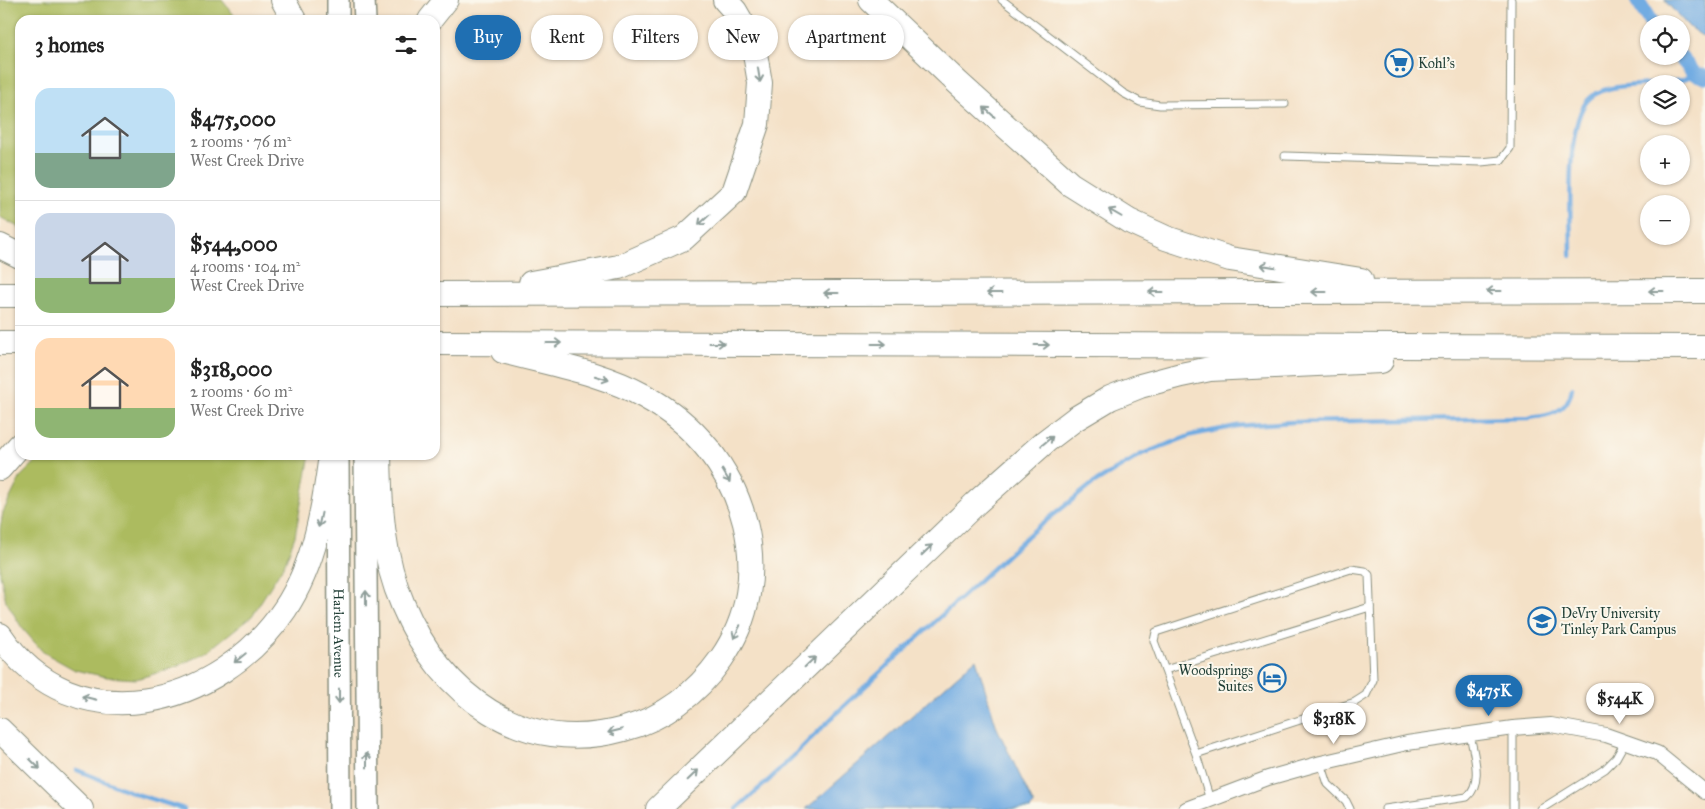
<!DOCTYPE html>
<html lang="en">
<head>
<meta charset="utf-8">
<style>
	body { margin:0; font-family:"IM FELL Great Primer",serif; background:#f2f2f2; color:#222; height:100vh; display:flex; flex-direction:column; font-size:19px; white-space:nowrap }
	* { box-sizing:border-box; margin:0 }
	p { font-size:16px; color:#767676 }
	.icon { flex:none; width:28px; height:28px; fill:none; stroke:currentColor; stroke-width:2; stroke-linecap:round; stroke-linejoin:round }
	.map { position:relative; flex:1; overflow:hidden }
	.sheet { position:absolute; left:15px; top:15px; width:425px; height:445px; display:flex; flex-direction:column; background:#fff; border-radius:15px; box-shadow:0 1px 4px #0004 }
	.sheet>* { flex:none }
	.guide { position:absolute; left:455px; top:15px; width:475px; height:45px; display:flex; gap:10px }
	.controls { position:absolute; left:1640px; top:15px; display:grid; gap:10px }
	.controls a { display:grid; place-items:center; width:50px; height:50px; border-radius:50%; background:#fff; box-shadow:0 1px 4px #0004; font-size:25px }
	.price { position:absolute; translate:-50% -42px; padding:0 11px; border-radius:18px; background:#fff; color:#222; font-size:16px; line-height:32px; filter:drop-shadow(0 1px 2px #0008) }
	.price::after { content:''; position:absolute; left:50%; top:30px; width:15px; height:11px; margin-left:-8px; background:inherit; clip-path:polygon(0 0,100% 0,50% 100%) }
	.price.current { background:#1f6fb2; color:#fff }
	ul { padding:0; list-style:none }
	li { display:flex; align-items:center; gap:15px; height:125px; padding:0 20px }
	li+li { border-top:1px solid #e0e0e0 }
	li span { display:grid; place-items:center; flex:none; width:140px; height:100px; border-radius:15px; color:#555 }
	li>.icon { margin-inline-start:auto }
	span .icon { width:60px; height:60px; fill:#fffc; stroke-width:1 }
	li b { font-size:21px }
	h2 { display:flex; justify-content:space-between; align-items:center; height:60px; padding:0 20px; font-size:21px }
	.tag { padding:0 18px; border-radius:22px; background:#fff; box-shadow:0 1px 4px #0004; font-size:18px; line-height:45px }
	.tag.current { background:#1f6fb2; color:#fff }
	.map>svg:first-child { display:block }
	.green { fill:#acbb5e; stroke:#667c49 }
	.water { fill:#72ace2; stroke:#48748b }
	.lines { fill:none; stroke-linecap:round; stroke-linejoin:round }
	.stream { stroke:#72ace2; stroke-width:4.5 }
	.canal { stroke:#72ace2; stroke-width:15 }
	.lane-casing { stroke:#8a8f7e; stroke-width:9 }
	.street-casing { stroke:#8a8f7e; stroke-width:16 }
	.primary-casing { stroke:#8a8f7e; stroke-width:24 }
	.highway-casing { stroke:#8a8f7e; stroke-width:26 }
	.lane { stroke:#fff; stroke-width:7 }
	.street { stroke:#fff; stroke-width:14 }
	.primary { stroke:#fff; stroke-width:21 }
	.highway { stroke:#fff; stroke-width:24 }
	.oneway { stroke:#8f9e9a }
	.labels { text-anchor:middle; stroke-width:4; stroke-linejoin:round; paint-order:stroke }
	.poi-label { font-size:14px; fill:#1f3d34; stroke:#fbf7ec; text-anchor:start }
	.street-label { font-size:14px; fill:#1f3d34; stroke:#fbf7ec }
</style>
</head>
<body>
<div class="map">
<svg width="1705" height="809" viewBox="0 0 1705 809">
	<rect width="100%" height="100%" fill="#fbf7ec"/>
	<filter id="ink" filterUnits="userSpaceOnUse"><feTurbulence type="fractalNoise" baseFrequency=".02" numOctaves="2"/><feDisplacementMap in="SourceGraphic" scale="10" xChannelSelector="R" yChannelSelector="G"/><feConvolveMatrix kernelMatrix="1 2 1 2 8 2 1 2 1" color-interpolation-filters="sRGB"/></filter>
	<filter id="wash" filterUnits="userSpaceOnUse"><feTurbulence type="fractalNoise" baseFrequency=".0096" numOctaves="4" result="noise"/><feDisplacementMap in="SourceGraphic" scale="20" xChannelSelector="R" yChannelSelector="G"/><feGaussianBlur stdDeviation="1.12" result="paint"/><feColorMatrix in="noise" values="0 0 0 0 0 0 0 0 0 0 0 0 0 0 0 0 0 1.4 0 .05"/><feComposite in="paint" operator="in"/></filter>
	<g filter="url(#wash)">
		<rect width="100%" height="100%" fill="#f4e1c7"/>
		<g class="green">
			<polygon points="0,0 222,0 238,20 20,20 20,228 0,217"/>
			<polygon points="43,455 310,455 295,536 285,563 252,616 205,653 171,669 136,679 107,677 75,670 43,652 22,628 6,601 0,574 0,529 3,512 21,476"/>
		</g>
		<g class="water">
			<polygon points="1664,0 1705,0 1705,38 1689,27"/>
			<polygon points="976,659 997,728 1034,805 1030,809 806,809"/>
		</g>
		<g class="lines">
			<g class="stream">
				<polyline points="1653,84 1683,80 1694,73"/>
				<path d="M 1571,256 C 1571,222 1564,120 1590,98 C 1604,85 1630,86 1649,84"/>
				<polyline points="77,770 136,794 184,809"/>
				<path d="M 736,809 L 770,779 L 846,704 L 1032,532 L 1091,485 L 1142,454 L 1192,435 L 1237,426 L 1293,422 L 1528,418 C 1549,416 1568,413 1572,388"/>
			</g>
			<g class="canal">
				<polyline points="1637,0 1652,24"/>
				<polyline points="1679,56 1694,73 1705,77"/>
			</g>
		</g>
	</g>
	<g filter="url(#ink)">
		<g class="lines">
			<g class="lane-casing">
				<g id="lane">
					<polyline points="1002,0 1123,93 1140,102 1160,105 1285,104"/>
					<polyline points="1285,156 1481,162 1501,160 1510,148 1511,0"/>
					<polyline points="1165,670 1370,607"/>
					<polyline points="1513,728 1513,809"/>
					<polyline points="1196,754 1355,702 1366,695 1373,680 1369,575 1365,571 1351,569 1156,632 1154,641 1196,754 1210,800"/>
					<polyline points="1321,763 1328,784 1346,801 1350,809"/>
					<path d="M 1385,809 L 1467,797 C 1484,782 1473,753 1470,734"/>
					<polyline points="1541,809 1605,769 1616,758 1625,742"/>
				</g>
			</g>
			<g class="street-casing">
				<polyline id="street" points="1186,809 1268,778 1321,763 1407,743 1513,728 1551,725 1606,735 1657,753 1705,792"/>
			</g>
			<g class="primary-casing">
				<g id="primary">
					<polyline points="364,0 365,20"/>
					<polyline points="338,20 338,0"/>
					<path id="s1" d="M 338,455 L 340,809"/>
					<polyline points="365,455 368,809"/>
				</g>
			</g>
			<g class="highway-casing">
				<g id="highway">
					<polyline points="283,0 294,20"/>
					<polyline points="871,0 958,83 1070,184 1129,221 1166,238 1230,259 1361,280"/>
					<polyline points="430,20 446,0"/>
					<polyline points="0,246 20,256"/>
					<polyline points="531,283 619,267 684,238 734,192 757,124 760,83 753,42 735,11 725,0"/>
					<polyline points="435,294 1705,291"/>
					<polyline points="0,295 20,295"/>
					<polyline points="0,343 20,343"/>
					<polyline points="435,343 1705,347"/>
					<path d="M 379,455 C 380,506 382,557 403,605 C 441,696 523,757 624,729 C 664,718 697,693 721,659 C 749,619 757,571 745,523 C 731,468 694,423 644,396 C 601,372 550,364 503,351"/>
					<polyline points="0,468 20,445"/>
					<path d="M 0,635 C 74,746 220,707 285,609 C 315,564 324,508 331,455"/>
					<polyline points="0,730 81,809"/>
					<polyline points="658,809 976,503 1046,441 1075,419 1110,398 1140,386 1181,375 1210,369 1381,361"/>
				</g>
			</g>
			<use href="#lane" class="lane"/>
			<use href="#street" class="street"/>
			<use href="#primary" class="primary"/>
			<use href="#highway" class="highway"/>
		</g>
		<defs><path id="oneway-shaft" d="M-6 0H5M1.5-3L5.5 0L1.5 3" fill="none" stroke-width="1.6" stroke-linecap="round" stroke-linejoin="round" transform="scale(1.25)"/></defs>
		<g class="oneway">
			<use href="#oneway-shaft" transform="translate(759 75) rotate(81)"/>
			<use href="#oneway-shaft" transform="translate(989 112) rotate(-138)"/>
			<use href="#oneway-shaft" transform="translate(1115 213) rotate(-150)"/>
			<use href="#oneway-shaft" transform="translate(704 220) rotate(137)"/>
			<use href="#oneway-shaft" transform="translate(1268 266) rotate(-170)"/>
			<use href="#oneway-shaft" transform="translate(1494 291) rotate(180)"/>
			<use href="#oneway-shaft" transform="translate(1656 291) rotate(180)"/>
			<use href="#oneway-shaft" transform="translate(1156 292) rotate(180)"/>
			<use href="#oneway-shaft" transform="translate(1319 292) rotate(180)"/>
			<use href="#oneway-shaft" transform="translate(831 293) rotate(180)"/>
			<use href="#oneway-shaft" transform="translate(994 293) rotate(180)"/>
			<use href="#oneway-shaft" transform="translate(554 343)"/>
			<use href="#oneway-shaft" transform="translate(717 343)"/>
			<use href="#oneway-shaft" transform="translate(879 344)"/>
			<use href="#oneway-shaft" transform="translate(1042 345)"/>
			<use href="#oneway-shaft" transform="translate(602 378) rotate(17)"/>
			<use href="#oneway-shaft" transform="translate(1047 441) rotate(-39)"/>
			<use href="#oneway-shaft" transform="translate(726 476) rotate(59)"/>
			<use href="#oneway-shaft" transform="translate(320 520) rotate(102)"/>
			<use href="#oneway-shaft" transform="translate(927 550) rotate(-44)"/>
			<use href="#oneway-shaft" transform="translate(366 598) rotate(-90)"/>
			<use href="#oneway-shaft" transform="translate(737 632) rotate(116)"/>
			<use href="#oneway-shaft" transform="translate(240 658) rotate(141)"/>
			<use href="#oneway-shaft" transform="translate(810 662) rotate(-44)"/>
			<use href="#oneway-shaft" transform="translate(339 696) rotate(90)"/>
			<use href="#oneway-shaft" transform="translate(89 698) rotate(-167)"/>
			<use href="#oneway-shaft" transform="translate(615 731) rotate(166)"/>
			<use href="#oneway-shaft" transform="translate(367 760) rotate(-90)"/>
			<use href="#oneway-shaft" transform="translate(35 764) rotate(45)"/>
			<use href="#oneway-shaft" transform="translate(693 775) rotate(-44)"/>
		</g>
	</g>
	<defs>
		<g id="supermarket-ring" transform="scale(1.4375)"><circle r="9.5" fill="#fbf7ec" stroke="#1f6fb2" stroke-width="1.5"/><path d="M-6-5.5h2.5l.6 2H6L4.5 2H-2.5L-4.4-4H-6ZM-1.5 3.2a1.3 1.3 0 1 0 .1 0ZM3 3.2a1.3 1.3 0 1 0 .1 0Z" fill="#1f6fb2"/></g>
		<g id="university-ring" transform="scale(1.4375)"><circle r="9.5" fill="#fbf7ec" stroke="#1f6fb2" stroke-width="1.5"/><path d="M0-5L7-2L0 1L-7-2ZM-4 1L0 2.5L4 1V4Q0 6-4 4Z" fill="#1f6fb2"/></g>
		<g id="hotel-ring" transform="scale(1.4375)"><circle r="9.5" fill="#fbf7ec" stroke="#1f6fb2" stroke-width="1.5"/><path d="M-6-4.5h1.5V1H6V5H4.5V3h-9V5H-6ZM-4 0a1.8 1.8 0 1 1 3.6 0ZM.5 0V-2.5h3Q6-2.5 6 0Z" fill="#1f6fb2"/></g>
	</defs>
	<g fill-rule="evenodd">
		<use href="#supermarket-ring" x="1399" y="63"/>
		<use href="#university-ring" x="1542" y="621"/>
		<use href="#hotel-ring" x="1272" y="678"/>
	</g>
	<g class="labels">
		<g class="poi-label">
			<text x="1418" y="68">Kohl's</text>
			<text x="1561" y="618">DeVry University<tspan x="1561" dy="16">Tinley Park Campus</tspan></text>
			<text x="1253" y="675" text-anchor="end">Woodsprings<tspan x="1253" dy="16">Suites</tspan></text>
		</g>
		<g class="street-label">
			<text dy="5" stroke="none"><textPath href="#s1" startOffset="178">Harlem Avenue</textPath></text>
		</g>
	</g>
</svg>
<div class="controls">
<a><svg class="icon" aria-label="locate" viewBox="0 0 24 24"><circle cx="12" cy="12" r="6"/><path d="M12 2v4M12 18v4M2 12h4M18 12h4"/></svg></a>
<a><svg class="icon" aria-label="layers" viewBox="0 0 24 24"><path d="M12 4l9 5-9 5-9-5zM3 14l9 5 9-5"/></svg></a>
<a>+</a>
<a>−</a>
</div>
<b class="price current" style="left:1489px;top:717px">$475K</b>
<b class="price" style="left:1620px;top:725px">$544K</b>
<b class="price" style="left:1334px;top:745px">$318K</b>
<div class="guide">
<a class="tag current">Buy</a>
<a class="tag">Rent</a>
<a class="tag">Filters</a>
<a class="tag">New</a>
<a class="tag">Apartment</a>
</div>
<section class="sheet">
<h2>3 homes<svg class="icon" aria-label="filters" viewBox="0 0 24 24"><path d="M4 7h16M4 17h16"/><circle cx="9" cy="7" r="2"/><circle cx="15" cy="17" r="2"/></svg></h2>
<ul>
<li><span style="background:linear-gradient(#bfe0f5 65%,#7fa58c 0)"><svg class="icon" aria-label="home" viewBox="0 0 24 24"><path d="M3 11l9-7 9 7M6 9v11h12V9"/></svg></span><div><b>$475,000</b><p>2 rooms · 76 m²</p><p>West Creek Drive</p></div></li>
<li><span style="background:linear-gradient(#c9d6e8 65%,#8fb573 0)"><svg class="icon" aria-label="home" viewBox="0 0 24 24"><path d="M3 11l9-7 9 7M6 9v11h12V9"/></svg></span><div><b>$544,000</b><p>4 rooms · 104 m²</p><p>West Creek Drive</p></div></li>
<li><span style="background:linear-gradient(#ffd9b3 70%,#8fb573 0)"><svg class="icon" aria-label="home" viewBox="0 0 24 24"><path d="M3 11l9-7 9 7M6 9v11h12V9"/></svg></span><div><b>$318,000</b><p>2 rooms · 60 m²</p><p>West Creek Drive</p></div></li>
</ul>
</section>
</div>
</body>
</html>
